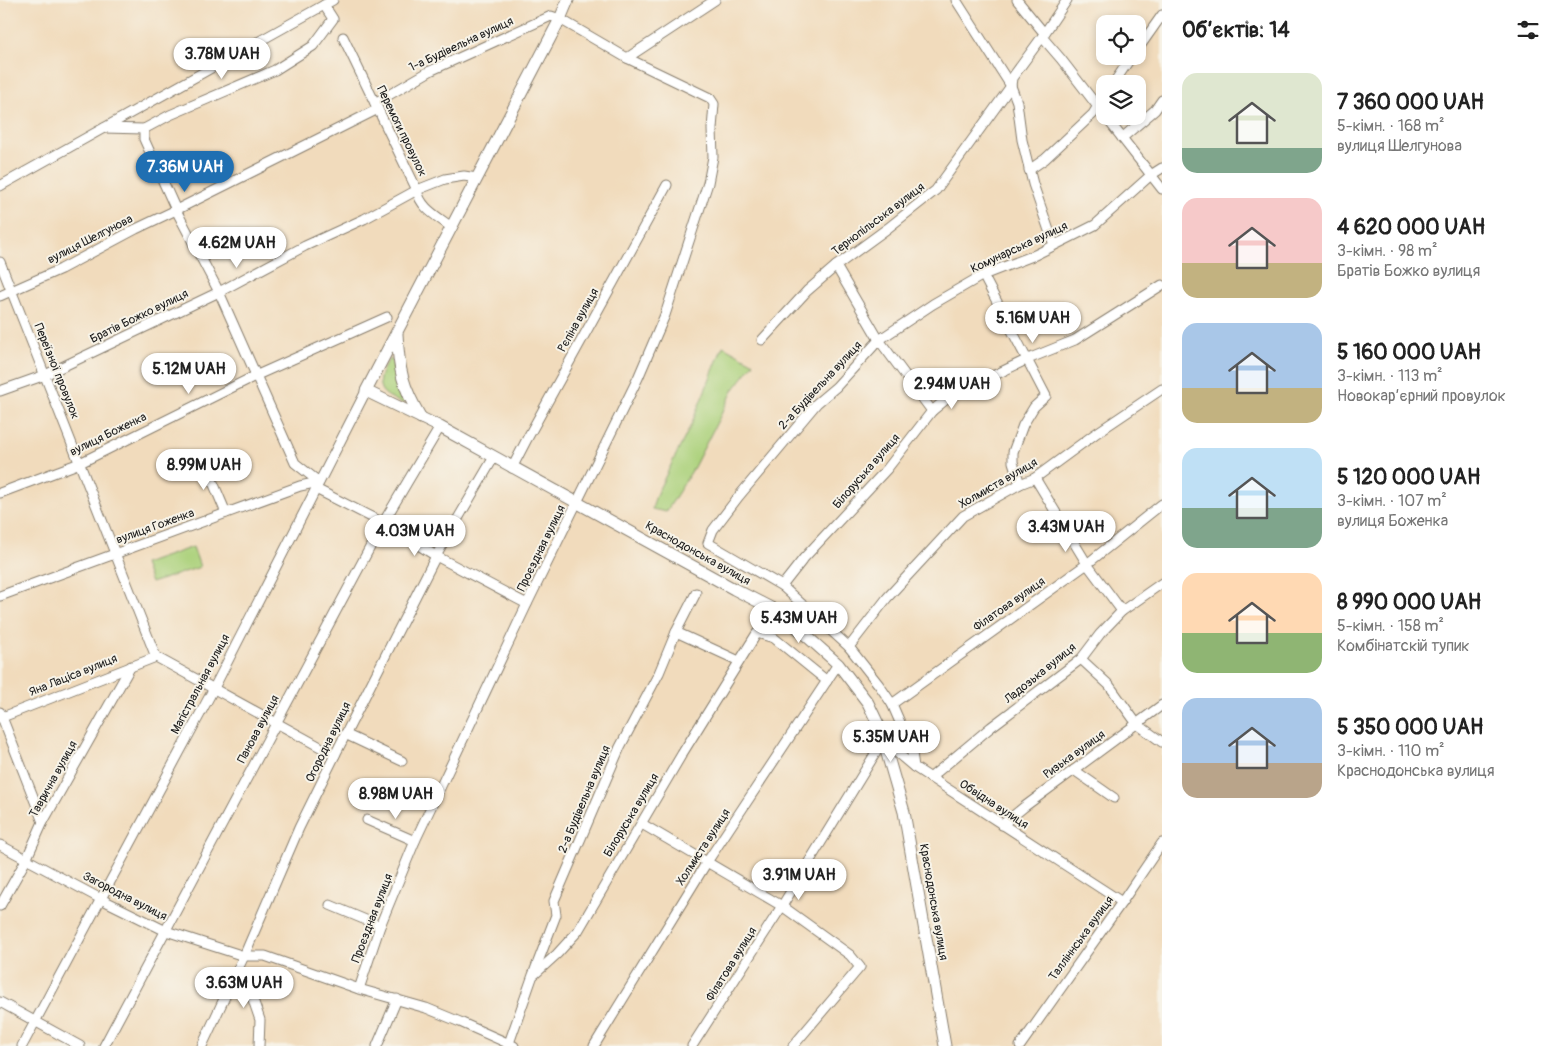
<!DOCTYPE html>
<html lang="uk">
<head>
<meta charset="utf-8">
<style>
	body { margin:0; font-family:Pangolin,sans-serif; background:#f2f2f2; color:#222; height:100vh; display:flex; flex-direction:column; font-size:19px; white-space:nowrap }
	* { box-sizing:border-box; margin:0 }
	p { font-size:16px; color:#767676 }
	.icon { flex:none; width:28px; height:28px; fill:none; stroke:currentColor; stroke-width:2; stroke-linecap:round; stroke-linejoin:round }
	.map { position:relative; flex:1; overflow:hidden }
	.drawer { display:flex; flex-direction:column; background:#fff; width:400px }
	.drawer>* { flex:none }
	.tools { position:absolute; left:1096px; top:15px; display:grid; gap:10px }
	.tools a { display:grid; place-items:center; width:50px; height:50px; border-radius:10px; background:#fff; box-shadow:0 2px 8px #0003; font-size:25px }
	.price { position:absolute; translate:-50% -42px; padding:0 11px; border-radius:18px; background:#fff; color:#222; font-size:16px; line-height:32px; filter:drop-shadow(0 1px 2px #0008) }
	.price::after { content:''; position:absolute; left:50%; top:30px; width:15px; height:11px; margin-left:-8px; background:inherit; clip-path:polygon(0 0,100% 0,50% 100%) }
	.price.current { background:#1f6fb2; color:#fff }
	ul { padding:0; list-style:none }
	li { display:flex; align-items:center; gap:15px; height:125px; padding:0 20px }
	li span { display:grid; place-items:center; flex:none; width:140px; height:100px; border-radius:15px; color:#555 }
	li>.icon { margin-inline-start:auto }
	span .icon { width:60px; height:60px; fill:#fffc; stroke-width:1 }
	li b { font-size:21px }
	h2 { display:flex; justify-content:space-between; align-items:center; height:60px; padding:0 20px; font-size:21px }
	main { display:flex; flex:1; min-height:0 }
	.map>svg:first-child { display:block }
	.green { fill:#acd17b; stroke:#64764c }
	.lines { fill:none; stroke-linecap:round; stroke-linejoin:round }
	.minor-casing { stroke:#867c6c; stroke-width:11 }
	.major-casing { stroke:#867c6c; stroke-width:13 }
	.minor { stroke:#fff; stroke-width:9 }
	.major { stroke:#fff; stroke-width:11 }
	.labels { text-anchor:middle; stroke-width:4; stroke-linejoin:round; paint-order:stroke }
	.street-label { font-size:12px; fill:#1c1c1c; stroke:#f7f3e8 }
</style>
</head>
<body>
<main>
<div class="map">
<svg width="1162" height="1046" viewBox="0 0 1162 1046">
	<rect width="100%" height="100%" fill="#f7f3e8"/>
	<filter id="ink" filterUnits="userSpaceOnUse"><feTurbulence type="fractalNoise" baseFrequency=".02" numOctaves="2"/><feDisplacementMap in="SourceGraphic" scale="10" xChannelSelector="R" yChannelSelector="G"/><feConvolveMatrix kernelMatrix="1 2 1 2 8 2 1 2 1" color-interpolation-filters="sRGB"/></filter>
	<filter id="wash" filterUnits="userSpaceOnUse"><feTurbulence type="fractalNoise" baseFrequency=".0096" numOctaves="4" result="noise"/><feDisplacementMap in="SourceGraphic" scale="20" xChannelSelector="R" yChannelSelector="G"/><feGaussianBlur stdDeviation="1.12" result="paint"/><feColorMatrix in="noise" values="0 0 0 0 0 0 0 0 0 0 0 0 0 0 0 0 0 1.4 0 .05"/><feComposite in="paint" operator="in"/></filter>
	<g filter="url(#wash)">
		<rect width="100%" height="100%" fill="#f1dbbc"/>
		<g class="green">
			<polygon points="723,346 754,363 734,389 693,469 666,512 652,509 656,495 691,425"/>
			<path d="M 390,359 L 392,360 L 396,381 L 404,404 C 397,401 388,397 383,392 C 375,382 383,367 390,359 Z"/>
			<polygon points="193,547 200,567 151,583 144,564"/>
		</g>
	</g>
	<g filter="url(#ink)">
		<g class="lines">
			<g class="minor-casing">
				<g id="minor">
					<polyline points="956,0 1011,86 1017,102 1022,140 1033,184 1054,245"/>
					<polyline points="1017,0 1044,33"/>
					<path d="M 343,37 L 417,190 C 420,208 437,216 451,227"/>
					<polyline points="1042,37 1061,59 1105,116"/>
					<polyline points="1138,49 1162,15"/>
					<polyline points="627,58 715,0"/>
					<polyline points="1113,84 1132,56"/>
					<polyline points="1105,116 1162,189"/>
					<polyline points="104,128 144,129 170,115 275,70 313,46 333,19 324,5"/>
					<polyline points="144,129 144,139 176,210 219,292 295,463 319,482"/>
					<polyline points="1122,138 1155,110 1162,100"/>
					<polyline points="1029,170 1045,159 1093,114 1105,94"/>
					<polyline points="0,186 333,0"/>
					<polyline points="0,262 156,657"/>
					<polyline points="836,266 879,340 932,411"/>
					<polyline points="983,275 1046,396 1034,407 1023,425 1013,452 1013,462 1020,484"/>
					<polyline points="0,296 61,269 136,229 176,210 378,109"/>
					<polyline points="762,340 807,291 836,266 888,228 936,190 1011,86 1012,78 1042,37 1067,0"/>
					<polyline points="0,391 45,375 219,292 305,246 364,219 417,190 445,179 464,176 477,178"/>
					<polyline points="204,461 226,513"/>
					<polyline points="512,468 527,439 667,185"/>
					<polyline points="1035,478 1087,564 1122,611"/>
					<polyline points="316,489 383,523 436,556 527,604"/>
					<polyline points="0,493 80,463 255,376 387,317"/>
					<polyline points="782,586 804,558 887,469 932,411 949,397 1028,359 1075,340 1162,285"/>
					<polyline points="0,596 300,486 319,482"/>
					<polyline points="676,632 696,593"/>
					<polyline points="849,647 887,598 963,516 1020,484 1035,478 1095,434 1162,389"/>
					<polyline points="156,657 335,755"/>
					<polyline points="1081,659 1109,685 1137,724 1162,742"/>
					<polyline points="892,704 1087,564 1162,504"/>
					<polyline points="0,712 43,822"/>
					<polyline points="0,718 156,657"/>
					<polyline points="345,734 402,761"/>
					<polyline points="1074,770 1114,798"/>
					<polyline points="930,778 991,727 1081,659 1100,634 1122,611 1162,583"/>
					<polyline points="367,820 415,841"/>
					<polyline points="642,824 782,906 850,955 860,967 793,1046"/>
					<polyline points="1002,825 1024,807 1162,705"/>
					<polyline points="0,845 101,899 166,931 244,956 265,956 359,989 426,1008 460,1022 514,1046"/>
					<polyline points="1122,902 914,767 912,753 902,727 892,704 879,685 849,647 782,586 708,543 713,530 739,496 817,403 836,387 879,340 933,304 983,275 1035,255 1095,225 1151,175 1162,168"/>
					<polyline points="330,905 380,926"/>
					<polyline points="0,906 26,860 43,822 131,666"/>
					<polyline points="238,970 247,982 260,1020 259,1046"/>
					<polyline points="535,974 557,954 578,931 682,754 757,633 774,638 827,681"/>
					<polyline points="359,989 380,926 415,841 527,604 638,378 665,315 708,183 713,157 712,129 714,104 710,98 627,58 560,19 551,16 430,71 375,103"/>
					<polyline points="0,1002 80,1046"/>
					<polyline points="22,1046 214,688 366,391"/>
					<polyline points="104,1046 383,523 440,427"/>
					<polyline points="202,1046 244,956 299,828 335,755 436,556 494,457"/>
					<polyline points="377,1046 397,999"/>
					<polyline points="508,1046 533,975 556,915 554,901 620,747 659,673 676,632 739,661"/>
					<polyline points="594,1046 707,862 838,664"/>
					<polyline points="692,1046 782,906 883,741 914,767"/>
					<polyline points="1020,1046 1122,902 1162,843"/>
				</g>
			</g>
			<g class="major-casing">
				<g id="major">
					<polyline points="568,0 560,19 366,391 440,427 734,589 771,608 785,617 838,664 868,703 879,726 904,812 945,1046"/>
					<path d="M 397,334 C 399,370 402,386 421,418"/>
				</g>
			</g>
			<use href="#minor" class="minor"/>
			<use href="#major" class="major"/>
		</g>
	</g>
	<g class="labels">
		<g class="street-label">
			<text transform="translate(461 44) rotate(-25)" y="4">1-а Будівельна вулиця</text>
			<text transform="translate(402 131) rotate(64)" y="4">Перемоги провулок</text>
			<text transform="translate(878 219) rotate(-37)" y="4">Тернопільська вулиця</text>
			<text transform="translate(90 239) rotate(-27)" y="4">вулиця Шелгунова</text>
			<text transform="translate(1019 247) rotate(-25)" y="4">Комунарська вулиця</text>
			<text transform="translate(139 316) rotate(-26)" y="4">Братів Божко вулиця</text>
			<text transform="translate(578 320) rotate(-61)" y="4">Рєпіна вулиця</text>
			<text transform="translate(57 371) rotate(68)" y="4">Переїзної провулок</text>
			<text transform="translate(820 385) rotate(-47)" y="4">2-а Будівельна вулиця</text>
			<text transform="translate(108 434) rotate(-26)" y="4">вулиця Боженка</text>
			<text transform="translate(866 471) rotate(-49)" y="4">Білоруська вулиця</text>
			<text transform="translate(998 483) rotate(-30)" y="4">Холмиста вулиця</text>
			<text transform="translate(155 526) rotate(-20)" y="4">вулиця Гоженка</text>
			<text transform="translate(541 548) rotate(-64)" y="4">Проєздная вулиця</text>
			<text transform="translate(698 553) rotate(29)" y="4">Краснодонська вулиця</text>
			<text transform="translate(1009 604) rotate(-35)" y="4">Філатова вулиця</text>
			<text transform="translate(1040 673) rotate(-39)" y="4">Ладозька вулиця</text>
			<text transform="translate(73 675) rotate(-22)" y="4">Яна Лаціса вулиця</text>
			<text transform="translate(200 684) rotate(-62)" y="4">Магістральная вулиця</text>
			<text transform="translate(258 729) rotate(-62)" y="4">Панова вулиця</text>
			<text transform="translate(328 742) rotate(-64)" y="4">Огородна вулиця</text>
			<text transform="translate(1074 754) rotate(-36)" y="4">Ризька вулиця</text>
			<text transform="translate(53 779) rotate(-61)" y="4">Таврична вулиця</text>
			<text transform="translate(584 799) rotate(-67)" y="4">2-а Будівельна вулиця</text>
			<text transform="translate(994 804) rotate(33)" y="4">Обвідна вулиця</text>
			<text transform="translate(631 815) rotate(-59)" y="4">Білоруська вулиця</text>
			<text transform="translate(703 847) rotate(-57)" y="4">Холмиста вулиця</text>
			<text transform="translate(125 896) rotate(27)" y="4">Загородна вулиця</text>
			<text transform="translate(934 902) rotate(80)" y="4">Краснодонська вулиця</text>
			<text transform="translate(372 918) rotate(-69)" y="4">Проєздная вулиця</text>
			<text transform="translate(1081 938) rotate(-54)" y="4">Талліннська вулиця</text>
			<text transform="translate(731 964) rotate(-58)" y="4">Філатова вулиця</text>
		</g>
	</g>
</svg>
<div class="tools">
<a><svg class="icon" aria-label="locate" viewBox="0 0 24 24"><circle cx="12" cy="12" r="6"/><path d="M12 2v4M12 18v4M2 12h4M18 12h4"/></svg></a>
<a><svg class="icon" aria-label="layers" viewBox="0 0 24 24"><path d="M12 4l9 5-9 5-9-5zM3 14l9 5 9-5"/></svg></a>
</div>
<b class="price" style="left:222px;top:80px">3.78M UAH</b>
<b class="price current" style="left:185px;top:193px">7.36M UAH</b>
<b class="price" style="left:237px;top:269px">4.62M UAH</b>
<b class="price" style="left:1033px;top:344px">5.16M UAH</b>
<b class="price" style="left:189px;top:395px">5.12M UAH</b>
<b class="price" style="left:952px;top:410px">2.94M UAH</b>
<b class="price" style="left:204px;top:491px">8.99M UAH</b>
<b class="price" style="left:1066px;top:553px">3.43M UAH</b>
<b class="price" style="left:415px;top:557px">4.03M UAH</b>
<b class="price" style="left:799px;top:644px">5.43M UAH</b>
<b class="price" style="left:891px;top:763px">5.35M UAH</b>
<b class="price" style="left:396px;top:820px">8.98M UAH</b>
<b class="price" style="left:799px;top:901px">3.91M UAH</b>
<b class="price" style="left:244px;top:1009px">3.63M UAH</b>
</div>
<section class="drawer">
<h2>Об’єктів: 14<svg class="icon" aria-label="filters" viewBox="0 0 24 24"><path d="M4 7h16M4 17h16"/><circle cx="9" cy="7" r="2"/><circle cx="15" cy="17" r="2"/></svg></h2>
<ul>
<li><span style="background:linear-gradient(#dfe7d0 75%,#7fa58c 0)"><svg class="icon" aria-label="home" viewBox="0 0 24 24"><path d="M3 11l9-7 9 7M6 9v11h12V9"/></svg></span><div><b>7 360 000 UAH</b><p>5-кімн. · 168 m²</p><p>вулиця Шелгунова</p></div></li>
<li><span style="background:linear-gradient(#f6c9c9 65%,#c2b280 0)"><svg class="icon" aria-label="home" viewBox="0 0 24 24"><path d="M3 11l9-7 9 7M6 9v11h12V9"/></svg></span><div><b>4 620 000 UAH</b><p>3-кімн. · 98 m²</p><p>Братів Божко вулиця</p></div></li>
<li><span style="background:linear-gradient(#a9c7e8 65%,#c2b280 0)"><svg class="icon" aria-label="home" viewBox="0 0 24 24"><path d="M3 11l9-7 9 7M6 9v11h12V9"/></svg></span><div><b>5 160 000 UAH</b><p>3-кімн. · 113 m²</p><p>Новокар’єрний провулок</p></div></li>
<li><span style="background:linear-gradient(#bfe0f5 60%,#7fa58c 0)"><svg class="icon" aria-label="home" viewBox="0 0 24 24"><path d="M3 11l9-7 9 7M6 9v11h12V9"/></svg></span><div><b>5 120 000 UAH</b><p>3-кімн. · 107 m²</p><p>вулиця Боженка</p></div></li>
<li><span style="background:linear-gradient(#ffd9b3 60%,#8fb573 0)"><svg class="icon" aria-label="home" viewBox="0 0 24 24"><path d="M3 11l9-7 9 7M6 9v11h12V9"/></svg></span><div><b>8 990 000 UAH</b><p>5-кімн. · 158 m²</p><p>Комбінатскій тупик</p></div></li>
<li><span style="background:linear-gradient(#a9c7e8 65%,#b9a48a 0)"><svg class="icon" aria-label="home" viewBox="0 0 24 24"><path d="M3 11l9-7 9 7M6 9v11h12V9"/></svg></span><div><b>5 350 000 UAH</b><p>3-кімн. · 110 m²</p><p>Краснодонська вулиця</p></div></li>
</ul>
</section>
</main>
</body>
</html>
